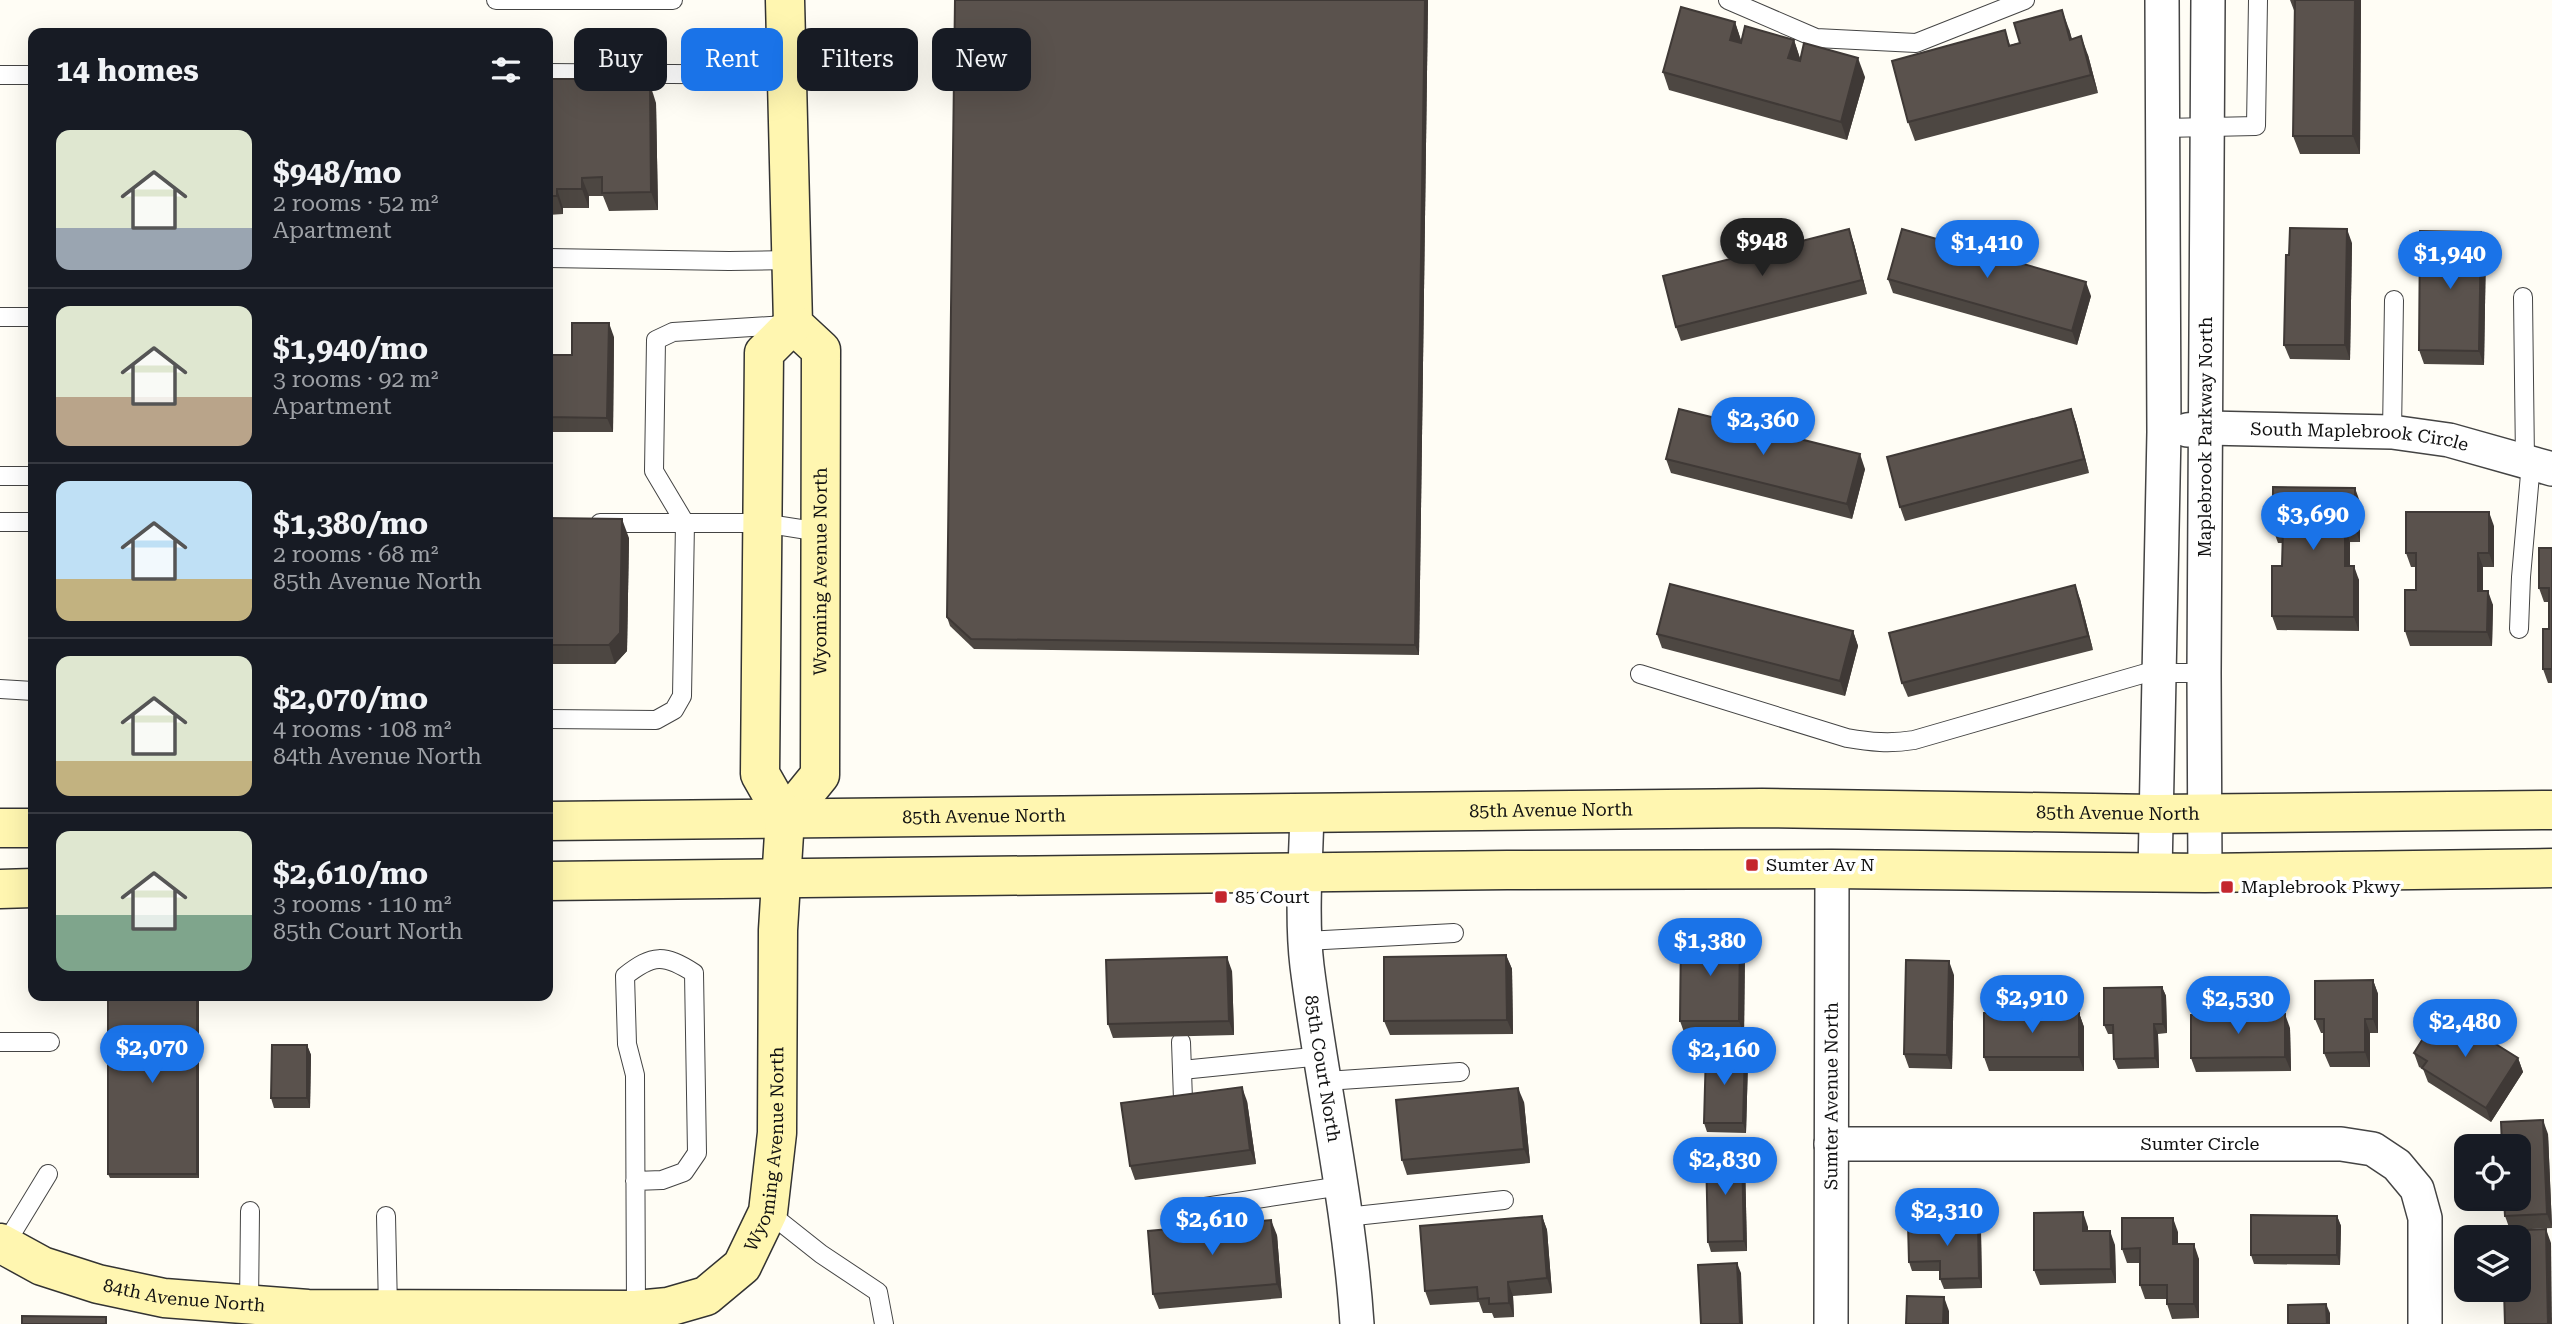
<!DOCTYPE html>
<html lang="en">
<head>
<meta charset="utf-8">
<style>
	body { margin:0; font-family:"Roboto Serif",serif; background:#20242c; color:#f1f3f6; height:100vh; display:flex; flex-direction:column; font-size:26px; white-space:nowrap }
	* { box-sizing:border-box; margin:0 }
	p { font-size:23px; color:#9ea1a6 }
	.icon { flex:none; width:38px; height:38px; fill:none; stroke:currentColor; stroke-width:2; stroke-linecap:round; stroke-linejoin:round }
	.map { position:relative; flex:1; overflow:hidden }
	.drawer { position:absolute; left:28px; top:28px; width:525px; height:973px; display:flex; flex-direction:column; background:#171b24; border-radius:14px; box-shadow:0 7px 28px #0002 }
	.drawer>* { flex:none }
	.hud { position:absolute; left:574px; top:28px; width:665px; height:63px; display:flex; gap:14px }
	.tools { position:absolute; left:2454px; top:1134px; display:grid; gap:14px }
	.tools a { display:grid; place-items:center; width:77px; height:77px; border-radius:14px; background:#171b24; box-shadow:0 7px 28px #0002; font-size:35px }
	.price { position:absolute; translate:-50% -60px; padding:0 16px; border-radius:24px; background:#1a73e8; color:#fff; font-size:23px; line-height:46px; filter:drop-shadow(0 2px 4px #0008) }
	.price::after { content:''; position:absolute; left:50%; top:42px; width:21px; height:16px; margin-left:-10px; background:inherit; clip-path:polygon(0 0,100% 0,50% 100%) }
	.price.current { background:#222; color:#fff }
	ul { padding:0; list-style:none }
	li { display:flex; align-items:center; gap:21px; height:175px; padding:0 28px }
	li+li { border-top:2px solid #363941 }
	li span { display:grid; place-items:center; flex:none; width:196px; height:140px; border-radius:14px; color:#555 }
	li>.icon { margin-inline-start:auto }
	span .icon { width:84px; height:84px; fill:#fffc; stroke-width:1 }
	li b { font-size:30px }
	h2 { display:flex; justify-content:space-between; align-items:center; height:84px; padding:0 28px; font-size:30px }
	.pill { padding:0 24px; border-radius:14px; background:#171b24; box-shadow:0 7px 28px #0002; font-size:24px; line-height:63px }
	.pill.current { background:#1a73e8; color:#fff }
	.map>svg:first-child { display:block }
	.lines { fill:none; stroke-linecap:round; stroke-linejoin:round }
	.lane-casing { stroke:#444; stroke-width:20 }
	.street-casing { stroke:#444; stroke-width:36 }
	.secondary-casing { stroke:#333; stroke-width:41 }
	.lane { stroke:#fff; stroke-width:18 }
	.street { stroke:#fff; stroke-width:33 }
	.secondary { stroke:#fff6b0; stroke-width:38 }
	.wall { fill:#4d4742 }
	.shaded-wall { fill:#3f3936 }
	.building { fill:#5a524d; stroke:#3f3936; stroke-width:2 }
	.poi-dot { fill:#c4262e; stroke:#fff; stroke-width:2.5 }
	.labels { text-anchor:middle; stroke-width:7; stroke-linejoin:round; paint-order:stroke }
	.street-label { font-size:18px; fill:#111; stroke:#fff }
	.poi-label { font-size:18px; fill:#111; stroke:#fff; text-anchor:start }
</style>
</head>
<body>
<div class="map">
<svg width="2552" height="1324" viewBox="0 0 2552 1324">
	<rect width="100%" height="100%" fill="#fffdf5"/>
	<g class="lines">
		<g class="lane-casing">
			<g id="lane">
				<polyline points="496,0 673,0"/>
				<polyline points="1728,0 1816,38 1916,43 2025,0"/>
				<polyline points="548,73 787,75"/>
				<polyline points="0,75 33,75"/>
				<polyline points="2164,128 2256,126 2258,0"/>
				<polyline points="548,258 729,261 790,260"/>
				<polyline points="2523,297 2525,461"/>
				<polyline points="0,317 33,317"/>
				<polyline points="2392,432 2394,300"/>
				<polyline points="0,476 33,476"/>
				<polyline points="0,522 33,522"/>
				<polyline points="600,523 762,523 820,532"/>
				<polyline points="2519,629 2521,577 2531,463"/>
				<path d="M 1640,674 L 1847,738 C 1870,742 1890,744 1914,740 L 2146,673 L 2204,673"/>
				<polyline points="0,689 33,691"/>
				<polyline points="548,719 656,720 674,710 682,696 685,523 654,471 656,340 673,332 785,325"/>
				<polyline points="1306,941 1454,933"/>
				<polyline points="0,1042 50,1042"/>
				<polyline points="1181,1042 1183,1100"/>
				<polyline points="1182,1070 1322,1056"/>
				<polyline points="1326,1081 1460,1072"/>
				<path d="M 635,1181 L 662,1180 L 684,1172 L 697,1153 L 694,973 C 664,954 653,954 625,976 L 627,1044 L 635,1075 L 636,1310"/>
				<polyline points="1192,1209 1341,1186"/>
				<polyline points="768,1212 821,1254 878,1292 884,1324"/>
				<polyline points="386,1216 388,1309"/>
				<polyline points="1346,1217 1504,1200"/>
				<polyline points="3,1248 48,1174"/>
				<polyline points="249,1306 250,1211"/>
			</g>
		</g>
		<g class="street-casing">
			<g id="street">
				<path id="s1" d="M 2187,430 L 2207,428 L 2392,432 L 2449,440 L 2552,469"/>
				<path id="s2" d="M 1307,811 C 1306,862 1301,915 1307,966 C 1322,1085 1349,1203 1357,1324"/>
				<polyline points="2155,873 2164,432 2162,0"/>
				<path id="s3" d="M 2205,873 L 2204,673 L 2208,0"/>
				<path id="s4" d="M 1831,1144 L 2341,1144 L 2373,1149 L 2397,1165 L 2417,1189 L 2425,1218 L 2425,1324"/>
				<path id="s5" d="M 1831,1324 L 1832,869"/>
			</g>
		</g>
		<g class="secondary-casing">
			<g id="secondary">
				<path id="s6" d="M 785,818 L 820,775 L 821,350 L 793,324 L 785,0"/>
				<path id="s7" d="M 548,821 L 1762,808 L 2155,814 L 2552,810"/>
				<polyline points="0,828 33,828"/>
				<polyline points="548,881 1507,870 1832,869 2205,873 2552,868"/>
				<polyline points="0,889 33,888"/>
				<path id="s8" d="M 0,1243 L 42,1266 L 98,1284 L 164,1298 L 308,1309 L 636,1310 L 668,1307 L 706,1296 L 742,1266 L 768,1212 L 777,1133 L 778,930 L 785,818 L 760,774 L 764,353 L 793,324"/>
			</g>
		</g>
		<use href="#lane" class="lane"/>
		<use href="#street" class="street"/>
		<use href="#secondary" class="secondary"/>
	</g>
	<g class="wall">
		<polygon points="1428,0 1419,655 974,649 950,626 947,617"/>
		<polygon points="2290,0 2361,0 2360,154 2300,154 2293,136 2295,13"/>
		<polygon points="1735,22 1741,40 1794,40 1800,58 1865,77 1847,140 1669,90 1663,72"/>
		<polygon points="2069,29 2072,39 2088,55 2098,93 1915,141 1908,122 2005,30 2010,45"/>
		<polygon points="548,79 606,85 656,103 658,210 609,211 603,196 589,196 589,208 563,208 563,214 548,215"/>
		<polygon points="1849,229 1854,244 1867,294 1681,341 1676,327"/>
		<polygon points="2352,243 2350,360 2290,359 2284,345 2289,255"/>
		<polygon points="2486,246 2484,365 2424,364 2419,350"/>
		<polygon points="1888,279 2091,296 2077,345 1893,293"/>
		<polygon points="614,337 613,432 548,432 548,355 572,355"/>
		<polygon points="2071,409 2076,423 2089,473 1905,521 1900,507"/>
		<polygon points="1666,459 1865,469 1852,519 1671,473"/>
		<polygon points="2360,502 2360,542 2350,542 2350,566 2359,580 2359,631 2277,630 2272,616 2282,566 2283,543 2278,543 2273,529"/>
		<polygon points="548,518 629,538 627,651 615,664 548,664"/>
		<polygon points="2494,526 2494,567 2483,567 2483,591 2493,605 2492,646 2410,646 2405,631 2416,590 2416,567 2411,567 2406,553"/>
		<polygon points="2552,548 2552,683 2548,683 2543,669 2549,629 2549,602 2544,602 2539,588"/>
		<polygon points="2080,599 2093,650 1908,697 1902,683"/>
		<polygon points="1853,631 1858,646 1845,696 1662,648 1657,634"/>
		<polygon points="1745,949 1744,1035 1685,1035 1680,1021"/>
		<polygon points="1506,955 1512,969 1513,1034 1390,1035 1384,1021"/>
		<polygon points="1232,971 1234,1035 1113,1038 1108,1024"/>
		<polygon points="1954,975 1952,1069 1909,1068 1904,1054"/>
		<polygon points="2373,980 2378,994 2378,1033 2370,1033 2370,1067 2330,1067 2324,1053 2324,1033 2321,1033 2315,1019"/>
		<polygon points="2162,987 2166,996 2167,1033 2158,1034 2159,1068 2118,1069 2114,1059 2114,1034 2108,1034 2104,1025"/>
		<polygon points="199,996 199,1178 110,1178 108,1174"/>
		<polygon points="2079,1013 2084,1027 2084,1071 1989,1071 1984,1057"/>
		<polygon points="2290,1028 2291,1071 2196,1072 2191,1058"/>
		<polygon points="307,1045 311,1055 310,1108 274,1108 271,1098"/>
		<polygon points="1745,1051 1748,1061 1746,1133 1707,1132 1704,1123"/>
		<polygon points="2414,1053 2518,1058 2523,1072 2491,1122 2428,1082 2423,1069 2419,1067"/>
		<polygon points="1247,1101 1256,1164 1135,1180 1130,1166"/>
		<polygon points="1524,1102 1530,1163 1407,1175 1402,1160"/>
		<polygon points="2548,1134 2552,1228 2510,1230 2505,1216"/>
		<polygon points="1745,1162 1747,1251 1711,1252 1708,1242"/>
		<polygon points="1542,1216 1547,1230 1552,1293 1513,1296 1514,1317 1494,1318 1492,1313 1483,1313 1479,1302 1430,1305 1425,1291"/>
		<polygon points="2337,1216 2341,1226 2340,1265 2254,1264 2251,1255"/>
		<polygon points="2088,1227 2088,1231 2115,1245 2116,1283 2040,1285 2034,1270"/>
		<polygon points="1981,1232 1982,1288 1944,1289 1940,1279 1940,1271 1912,1271 1909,1262"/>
		<polygon points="2178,1232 2178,1244 2199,1259 2199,1318 2172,1319 2167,1304 2167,1299 2145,1299 2140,1285 2140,1263 2127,1263 2122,1249"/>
		<polygon points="1277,1235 1282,1298 1159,1309 1153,1294"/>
	</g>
	<g class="shaded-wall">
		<polygon points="1425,0 1428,0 1419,655 1415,645"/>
		<polygon points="2355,0 2361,0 2360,154 2353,136"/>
		<polygon points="2062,10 2069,29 2077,58 2070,40"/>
		<polygon points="1735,22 1741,41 1736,58 1730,40"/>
		<polygon points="2081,36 2088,55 2098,93 2091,75"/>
		<polygon points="1794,40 1800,59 1795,76 1788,58"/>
		<polygon points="1858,58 1865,77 1847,140 1841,122"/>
		<polygon points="650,84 656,103 658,210 651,192"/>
		<polygon points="582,178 589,196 589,208 582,189"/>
		<polygon points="557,189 563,208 563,214 557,196"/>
		<polygon points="1849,229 1854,244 1867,294 1862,280"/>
		<polygon points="2347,229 2352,243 2350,360 2345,345"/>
		<polygon points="2481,232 2486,246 2484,365 2479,351"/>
		<polygon points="2086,282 2091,296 2077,345 2072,331"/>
		<polygon points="609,323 614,337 613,432 607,418"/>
		<polygon points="2071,409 2076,423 2089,473 2084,459"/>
		<polygon points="1860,454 1865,469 1852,519 1847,504"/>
		<polygon points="2355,488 2360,502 2360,542 2355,528"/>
		<polygon points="2489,512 2494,526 2494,567 2489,553"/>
		<polygon points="622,519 629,538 627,651 615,664 609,645"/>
		<polygon points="2345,528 2350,542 2350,580 2345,566"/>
		<polygon points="2478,553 2483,567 2483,605 2478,591"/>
		<polygon points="2354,566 2359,580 2359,631 2354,617"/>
		<polygon points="2075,585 2080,599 2093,650 2088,636"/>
		<polygon points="2488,591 2493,605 2492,646 2487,632"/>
		<polygon points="1853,631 1858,646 1845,696 1840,681"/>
		<polygon points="1740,934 1745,949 1744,1035 1739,1021"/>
		<polygon points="1506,955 1512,969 1513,1034 1507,1020"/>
		<polygon points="1227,957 1232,971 1234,1035 1229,1021"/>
		<polygon points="1949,961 1954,975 1952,1069 1947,1055"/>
		<polygon points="2373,980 2378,994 2378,1033 2373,1019"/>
		<polygon points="2162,987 2166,996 2167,1033 2163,1024"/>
		<polygon points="197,996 199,996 199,1178 197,1174"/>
		<polygon points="2079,1013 2084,1027 2084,1071 2079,1057"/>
		<polygon points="2285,1014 2290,1028 2291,1071 2285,1057"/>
		<polygon points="2365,1019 2370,1033 2370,1067 2365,1052"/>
		<polygon points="2154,1024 2158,1034 2159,1068 2155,1058"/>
		<polygon points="307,1045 311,1055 310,1108 307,1098"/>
		<polygon points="1745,1051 1748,1061 1746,1133 1743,1123"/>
		<polygon points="2518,1058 2523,1072 2491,1122 2486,1108"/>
		<polygon points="1242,1087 1247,1101 1256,1164 1250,1150"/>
		<polygon points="1518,1088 1524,1102 1530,1163 1524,1149"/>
		<polygon points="2543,1120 2548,1134 2552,1227 2547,1214"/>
		<polygon points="1742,1152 1745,1162 1747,1251 1744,1241"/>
		<polygon points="2083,1212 2088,1227 2088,1245 2083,1231"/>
		<polygon points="1542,1216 1547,1230 1552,1293 1547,1278"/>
		<polygon points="2337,1216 2341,1226 2340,1265 2337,1255"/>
		<polygon points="2173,1218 2178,1232 2178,1259 2173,1244"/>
		<polygon points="1271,1220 1277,1235 1282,1298 1277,1284"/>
		<polygon points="1978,1222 1981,1232 1982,1288 1979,1278"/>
		<polygon points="2546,1229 2551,1243 2552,1324 2548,1324"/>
		<polygon points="2110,1231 2115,1245 2116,1283 2111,1269"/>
		<polygon points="2194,1244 2199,1259 2199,1318 2194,1304"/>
		<polygon points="1737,1263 1741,1273 1743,1324 1740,1324"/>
		<polygon points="1508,1282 1513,1296 1514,1317 1509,1303"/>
		<polygon points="1944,1297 1949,1311 1949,1324 1943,1324"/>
		<polygon points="2326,1304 2330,1313 2330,1324 2327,1324"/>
	</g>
	<g class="building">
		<polygon points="955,0 1425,0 1415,645 971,639 947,617"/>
		<polygon points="2295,0 2355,0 2353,136 2293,136"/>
		<polygon points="1681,7 1735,22 1730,40 1741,43 1745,26 1794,40 1788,58 1800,61 1804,43 1858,58 1841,122 1663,72"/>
		<polygon points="2062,10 2070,40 2081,36 2091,75 1908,122 1892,61 2005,30 2009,46 2020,43 2014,23"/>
		<polygon points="548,79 604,79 604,85 650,84 651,192 602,193 602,177 582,178 582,189 557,189 557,196 548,196"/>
		<polygon points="2290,228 2347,229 2345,345 2284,345 2286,255 2289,255"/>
		<polygon points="1849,229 1862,280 1676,327 1663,276"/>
		<polygon points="1902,229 2086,282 2072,331 1888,279"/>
		<polygon points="2420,231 2481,232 2479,351 2419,350"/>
		<polygon points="572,323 609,323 607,418 548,417 548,355 572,355"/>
		<polygon points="1679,409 1860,454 1847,504 1666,459"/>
		<polygon points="2071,409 2084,459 1900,507 1887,457"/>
		<polygon points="2273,487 2355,488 2355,528 2345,528 2345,566 2354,566 2354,617 2272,616 2272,566 2282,566 2283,529 2273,529"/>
		<polygon points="2406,512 2489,512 2489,553 2478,553 2478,591 2488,591 2487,632 2405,631 2405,590 2416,590 2416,553 2406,553"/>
		<polygon points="548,518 622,519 620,633 609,645 548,645"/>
		<polygon points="2539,548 2552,548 2552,669 2543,669 2543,629 2549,629 2549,588 2539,588"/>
		<polygon points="1670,584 1853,631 1840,681 1657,634"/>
		<polygon points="2075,585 2088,636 1902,683 1889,633"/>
		<polygon points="1681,934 1740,934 1739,1021 1680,1021"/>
		<polygon points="1506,955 1507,1020 1384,1021 1384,957"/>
		<polygon points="1227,957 1229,1021 1108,1024 1106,960"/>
		<polygon points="1906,960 1949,961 1947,1055 1904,1054"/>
		<polygon points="2373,980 2373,1019 2365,1019 2365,1052 2324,1053 2324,1019 2315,1019 2315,981"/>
		<polygon points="2162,987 2163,1024 2154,1024 2155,1058 2114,1059 2113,1025 2104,1025 2104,988"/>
		<rect x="108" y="996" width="89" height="178"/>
		<polygon points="2441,1010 2518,1058 2486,1108 2422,1068 2427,1061 2414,1053"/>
		<rect x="1984" y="1013" width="95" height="44"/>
		<polygon points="2285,1014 2285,1057 2191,1058 2191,1015"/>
		<polygon points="272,1045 307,1045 307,1098 271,1098"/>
		<polygon points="1706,1050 1745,1051 1743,1123 1704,1123"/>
		<polygon points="1242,1087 1250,1150 1130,1166 1121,1103"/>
		<polygon points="1518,1088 1524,1149 1402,1160 1396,1100"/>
		<polygon points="2543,1120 2547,1214 2505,1216 2504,1199 2518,1199 2518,1146 2502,1146 2501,1122"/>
		<polygon points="1742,1152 1744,1241 1708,1242 1706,1153"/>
		<polygon points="2083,1212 2083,1231 2110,1231 2111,1269 2034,1270 2034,1213"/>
		<polygon points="2251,1215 2337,1216 2337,1255 2251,1255"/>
		<polygon points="1542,1216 1547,1278 1508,1282 1509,1303 1489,1304 1489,1298 1478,1299 1477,1287 1425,1291 1420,1226"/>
		<polygon points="2122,1218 2173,1218 2173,1244 2194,1244 2194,1304 2167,1304 2167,1285 2140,1285 2140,1248 2122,1249"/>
		<polygon points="1271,1220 1277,1284 1153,1294 1148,1231"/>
		<polygon points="1978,1222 1979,1278 1940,1279 1940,1261 1909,1262 1908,1224"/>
		<polygon points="2546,1229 2548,1324 2505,1324 2504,1290 2518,1290 2518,1237 2503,1237 2503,1231"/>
		<polygon points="1737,1263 1740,1324 1701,1324 1698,1265"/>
		<polygon points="1907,1296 1944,1297 1943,1324 1906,1324"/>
		<polygon points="2326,1304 2327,1324 2288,1324 2288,1305"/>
		<polygon points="22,1316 106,1317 106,1324 22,1324"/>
	</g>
	<g class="poi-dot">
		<rect x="1745" y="858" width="14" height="14" rx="3.5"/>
		<rect x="2220" y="880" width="14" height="14" rx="3.5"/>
		<rect x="1214" y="890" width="14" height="14" rx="3.5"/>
	</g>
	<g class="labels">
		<g class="street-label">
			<text dy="6" stroke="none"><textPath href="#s3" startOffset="436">Maplebrook Parkway North</textPath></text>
			<text dy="6" stroke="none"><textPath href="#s1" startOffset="173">South Maplebrook Circle</textPath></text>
			<text dy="6" stroke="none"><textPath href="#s6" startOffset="259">Wyoming Avenue North</textPath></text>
			<text dy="6" stroke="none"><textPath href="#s7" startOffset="1003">85th Avenue North</textPath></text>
			<text dy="6" stroke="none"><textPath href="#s7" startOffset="1570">85th Avenue North</textPath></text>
			<text dy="6" stroke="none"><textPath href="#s7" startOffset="436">85th Avenue North</textPath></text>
			<text dy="6" stroke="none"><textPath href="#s2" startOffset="259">85th Court North</textPath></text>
			<text dy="6" stroke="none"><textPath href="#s5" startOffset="228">Sumter Avenue North</textPath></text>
			<text dy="6" stroke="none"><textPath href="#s4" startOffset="369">Sumter Circle</textPath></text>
			<text dy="6" stroke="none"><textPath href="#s8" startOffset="887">Wyoming Avenue North</textPath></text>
			<text dy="6" stroke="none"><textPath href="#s8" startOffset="194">84th Avenue North</textPath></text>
		</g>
		<g class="poi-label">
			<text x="1766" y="871">Sumter Av N</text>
			<text x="2241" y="893">Maplebrook Pkwy</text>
			<text x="1235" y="903">85 Court</text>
		</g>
	</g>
</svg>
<div class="tools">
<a><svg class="icon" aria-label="locate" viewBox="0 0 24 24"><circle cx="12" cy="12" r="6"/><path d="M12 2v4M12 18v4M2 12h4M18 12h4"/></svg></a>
<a><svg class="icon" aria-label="layers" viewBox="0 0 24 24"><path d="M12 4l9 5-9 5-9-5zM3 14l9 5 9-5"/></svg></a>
</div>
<b class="price current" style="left:1762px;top:278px">$948</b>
<b class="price" style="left:1987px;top:280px">$1,410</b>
<b class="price" style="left:2450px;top:291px">$1,940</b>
<b class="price" style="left:1763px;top:457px">$2,360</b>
<b class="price" style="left:2313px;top:552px">$3,690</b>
<b class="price" style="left:1710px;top:978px">$1,380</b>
<b class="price" style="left:2032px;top:1035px">$2,910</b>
<b class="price" style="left:2238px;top:1036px">$2,530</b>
<b class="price" style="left:2465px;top:1059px">$2,480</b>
<b class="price" style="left:152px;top:1085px">$2,070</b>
<b class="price" style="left:1724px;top:1087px">$2,160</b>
<b class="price" style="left:1725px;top:1197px">$2,830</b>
<b class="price" style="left:1947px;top:1248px">$2,310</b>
<b class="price" style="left:1212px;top:1257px">$2,610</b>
<div class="hud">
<a class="pill">Buy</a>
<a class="pill current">Rent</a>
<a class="pill">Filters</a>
<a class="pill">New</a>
</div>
<section class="drawer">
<h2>14 homes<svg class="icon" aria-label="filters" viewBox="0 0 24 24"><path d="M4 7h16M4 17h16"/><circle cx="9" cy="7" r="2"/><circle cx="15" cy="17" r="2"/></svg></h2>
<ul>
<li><span style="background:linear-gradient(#dfe7d0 70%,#9aa5b1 0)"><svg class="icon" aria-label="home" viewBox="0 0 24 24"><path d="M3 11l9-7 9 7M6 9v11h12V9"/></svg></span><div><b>$948/mo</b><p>2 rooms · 52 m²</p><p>Apartment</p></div></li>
<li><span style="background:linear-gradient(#dfe7d0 65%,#b9a48a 0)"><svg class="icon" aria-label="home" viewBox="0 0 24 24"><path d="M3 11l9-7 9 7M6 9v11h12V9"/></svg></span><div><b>$1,940/mo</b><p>3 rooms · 92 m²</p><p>Apartment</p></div></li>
<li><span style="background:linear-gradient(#bfe0f5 70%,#c2b280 0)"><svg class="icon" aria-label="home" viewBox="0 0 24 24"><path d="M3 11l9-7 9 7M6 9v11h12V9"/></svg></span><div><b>$1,380/mo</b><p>2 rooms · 68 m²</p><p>85th Avenue North</p></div></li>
<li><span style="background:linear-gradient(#dfe7d0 75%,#c2b280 0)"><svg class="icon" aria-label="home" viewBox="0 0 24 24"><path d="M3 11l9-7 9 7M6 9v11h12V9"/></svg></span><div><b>$2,070/mo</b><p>4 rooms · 108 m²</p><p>84th Avenue North</p></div></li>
<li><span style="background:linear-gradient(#dfe7d0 60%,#7fa58c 0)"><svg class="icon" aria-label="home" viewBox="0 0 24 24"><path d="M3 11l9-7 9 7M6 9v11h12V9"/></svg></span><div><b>$2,610/mo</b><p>3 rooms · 110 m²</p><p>85th Court North</p></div></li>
</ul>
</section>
</div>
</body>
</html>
